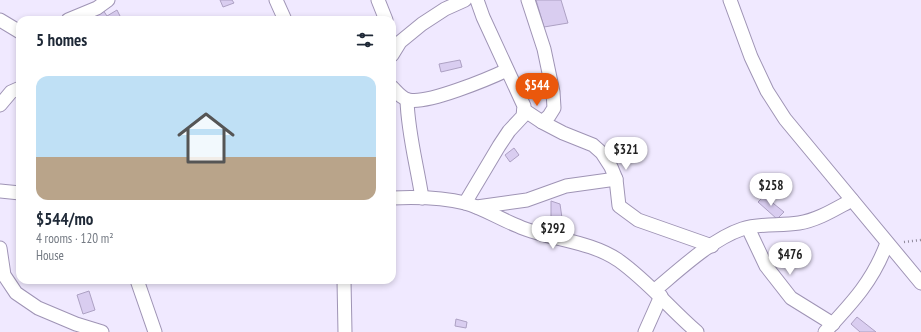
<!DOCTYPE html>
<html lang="en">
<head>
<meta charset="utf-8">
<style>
	body { margin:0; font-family:"PT Sans Narrow",sans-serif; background:#f2f2f3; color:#1f2937; height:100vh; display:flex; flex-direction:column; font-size:15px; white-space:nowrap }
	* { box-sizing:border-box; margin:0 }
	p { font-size:13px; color:#747a83 }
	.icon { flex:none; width:22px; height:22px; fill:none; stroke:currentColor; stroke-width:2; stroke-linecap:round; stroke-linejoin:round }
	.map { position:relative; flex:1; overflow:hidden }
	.details { position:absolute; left:16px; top:16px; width:380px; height:268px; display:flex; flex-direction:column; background:#fff; border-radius:12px; box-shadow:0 2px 6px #0003 }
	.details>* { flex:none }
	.price { position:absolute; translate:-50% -34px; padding:0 9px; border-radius:14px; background:#fff; color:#222; font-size:13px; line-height:26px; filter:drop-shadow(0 1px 2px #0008) }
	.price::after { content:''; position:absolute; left:50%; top:24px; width:12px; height:9px; margin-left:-6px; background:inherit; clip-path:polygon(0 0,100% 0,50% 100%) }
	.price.selected { background:#ea580c; color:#fff }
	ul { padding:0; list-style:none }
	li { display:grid; align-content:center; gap:8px; height:212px; padding:0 20px }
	li span { display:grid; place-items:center; height:124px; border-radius:12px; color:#555 }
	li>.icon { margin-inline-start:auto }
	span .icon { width:72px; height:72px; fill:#fffc; stroke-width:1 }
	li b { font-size:17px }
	h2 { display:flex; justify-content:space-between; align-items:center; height:48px; padding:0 20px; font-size:17px }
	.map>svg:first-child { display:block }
	.building { fill:#d9cdf0; stroke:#ada1c3 }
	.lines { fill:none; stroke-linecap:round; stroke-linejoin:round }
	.minor-casing { stroke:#9f94b5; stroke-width:15 }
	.path { stroke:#8e889a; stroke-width:2.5; stroke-dasharray:1 3; stroke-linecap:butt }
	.minor { stroke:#fff; stroke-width:13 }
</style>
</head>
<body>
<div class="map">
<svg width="921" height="332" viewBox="0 0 921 332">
	<rect width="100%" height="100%" fill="#f0e9ff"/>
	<g class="building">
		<polygon points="220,0 232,0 234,3 223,7"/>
		<polygon points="536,0 561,0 568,23 544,27"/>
		<polygon points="103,10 107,16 117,10 122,20 98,20 95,14"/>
		<polygon points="460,60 462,67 441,72 439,64"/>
		<polygon points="514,148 519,155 510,162 505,155"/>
		<polygon points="764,196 784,212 777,219 758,202"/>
		<polygon points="551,201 560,204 562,218 551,219"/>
		<polygon points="89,291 95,310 83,314 77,295"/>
		<polygon points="857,317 876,332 860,332 851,324"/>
		<polygon points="456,319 467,322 466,328 455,326"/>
	</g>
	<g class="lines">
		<g class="minor-casing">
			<g id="minor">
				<polyline points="276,0 285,20"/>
				<polyline points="378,0 386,20"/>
				<polyline points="528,0 544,49 553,92 554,108 549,116 542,122"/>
				<polyline points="730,0 751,57 767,91 785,119 921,283"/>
				<polyline points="0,20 20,32"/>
				<polyline points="68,20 97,8 108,0"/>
				<polyline points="392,55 400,42 422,24 445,9 465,0"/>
				<path d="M 392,87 C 397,92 402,99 409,100 C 428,104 488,79 507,70"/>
				<path d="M 407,100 C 408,134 417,165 422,198"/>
				<polyline points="0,105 11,92 20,88"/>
				<polyline points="524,110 542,122 563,133 593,145 602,153 611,167 616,179 619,206 638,220 712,246"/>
				<polyline points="0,191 20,193"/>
				<path d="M 392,198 C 416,197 441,197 465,203 C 483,208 500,219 518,226 C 524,229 531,231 538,233 C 565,241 594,244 618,260 C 649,282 669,308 697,332"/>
				<polyline points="465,203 499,146 509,131 523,116 524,106 483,17 477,0"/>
				<polyline points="477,207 527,200 566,186 616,179"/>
				<polyline points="748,228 766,266 791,298 833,324"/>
				<polyline points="0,248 4,275 16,293 38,308 76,324 102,332"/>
				<polyline points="137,280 155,332"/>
				<polyline points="344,280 345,332"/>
				<path d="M 655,290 C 679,270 712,239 742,229 C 760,223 780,226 799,223 C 818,220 835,209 852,200"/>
				<polyline points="645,332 661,296"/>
				<path d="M 825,332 C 852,303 873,281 887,243"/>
			</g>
		</g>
		<polyline class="path" points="904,242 921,240"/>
		<use href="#minor" class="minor"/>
	</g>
</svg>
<b class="price selected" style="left:537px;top:107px">$544</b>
<b class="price" style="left:626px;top:171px">$321</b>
<b class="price" style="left:771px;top:207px">$258</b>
<b class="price" style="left:553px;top:250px">$292</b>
<b class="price" style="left:790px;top:276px">$476</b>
<section class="details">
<h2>5 homes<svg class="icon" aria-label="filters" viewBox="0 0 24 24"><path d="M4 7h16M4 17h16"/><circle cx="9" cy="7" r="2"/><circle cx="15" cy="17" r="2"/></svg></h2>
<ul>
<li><span style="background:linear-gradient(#bfe0f5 65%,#b9a48a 0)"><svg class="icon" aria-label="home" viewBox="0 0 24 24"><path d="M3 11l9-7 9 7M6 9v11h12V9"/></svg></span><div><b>$544/mo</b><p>4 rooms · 120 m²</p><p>House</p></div></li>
</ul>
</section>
</div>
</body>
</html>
